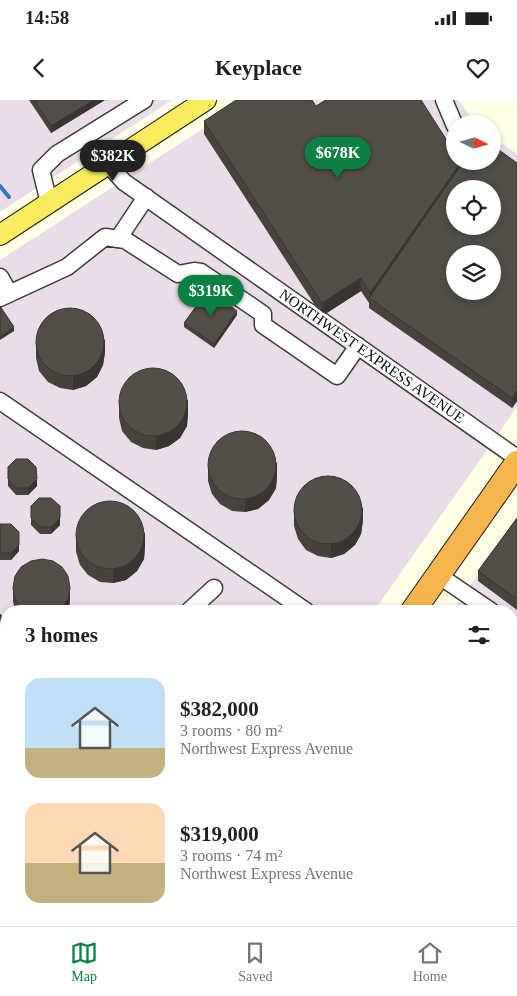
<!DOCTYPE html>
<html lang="en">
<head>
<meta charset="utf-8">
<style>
	body { margin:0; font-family:Georgia,serif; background:#f6f6f6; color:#202124; height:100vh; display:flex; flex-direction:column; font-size:19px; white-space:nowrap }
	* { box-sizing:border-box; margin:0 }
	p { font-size:16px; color:#757577 }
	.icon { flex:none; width:28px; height:28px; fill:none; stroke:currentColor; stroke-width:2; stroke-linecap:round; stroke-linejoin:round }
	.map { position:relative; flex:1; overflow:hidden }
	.sheet { position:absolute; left:0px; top:505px; width:518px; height:321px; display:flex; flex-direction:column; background:#fff; border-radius:20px 20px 0 0; box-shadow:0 2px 8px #0003 }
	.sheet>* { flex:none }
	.needle { width:32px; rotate:95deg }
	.controls { position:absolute; left:446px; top:15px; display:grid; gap:10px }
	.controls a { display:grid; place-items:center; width:55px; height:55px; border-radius:50%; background:#fff; box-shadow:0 2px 8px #0003; font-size:25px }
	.price { position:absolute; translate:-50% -42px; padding:0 11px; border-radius:18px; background:#0b8043; color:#fff; font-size:16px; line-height:32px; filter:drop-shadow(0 1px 2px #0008) }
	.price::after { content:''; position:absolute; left:50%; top:30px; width:15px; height:11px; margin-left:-8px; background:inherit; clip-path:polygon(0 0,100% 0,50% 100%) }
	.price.on { background:#222; color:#fff }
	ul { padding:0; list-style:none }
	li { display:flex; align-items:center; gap:15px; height:125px; padding:0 25px }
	li span { display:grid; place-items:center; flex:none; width:140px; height:100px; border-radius:15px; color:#555 }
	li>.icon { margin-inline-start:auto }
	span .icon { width:60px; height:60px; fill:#fffc; stroke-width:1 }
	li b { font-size:21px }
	h2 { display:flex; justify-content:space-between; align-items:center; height:60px; padding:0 25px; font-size:21px }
	.status { display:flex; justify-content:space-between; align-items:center; height:35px; padding:0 25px; background:#fff; direction:ltr }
	.status svg { height:14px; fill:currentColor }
	header { display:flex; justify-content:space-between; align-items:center; height:65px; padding:0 25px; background:#fff; font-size:22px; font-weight:800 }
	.dock { display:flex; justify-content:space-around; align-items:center; height:70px; border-top:1px solid #e0e0e0; background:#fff; font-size:14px; color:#757577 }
	.dock a { display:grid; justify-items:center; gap:2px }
	.dock .on { color:#0b8043 }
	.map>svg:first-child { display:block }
	.industrial { fill:#eadde9; fill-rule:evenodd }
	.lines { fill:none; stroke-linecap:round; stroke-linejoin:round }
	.stream { stroke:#3277ce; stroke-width:4 }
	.minor-casing { stroke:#3d3d3d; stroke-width:19 }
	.major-casing { stroke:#1b1b1b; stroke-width:22 }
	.highway-casing { stroke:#1b1b1b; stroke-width:26 }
	.path { stroke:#2c2c2c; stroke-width:2.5; stroke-dasharray:5 2.5; stroke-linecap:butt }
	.minor { stroke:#fff; stroke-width:16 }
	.major { stroke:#faec5c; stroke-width:20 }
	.highway { stroke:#f6b54e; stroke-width:24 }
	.wall { fill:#47423c }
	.shaded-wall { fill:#393631 }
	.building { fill:#524d46; stroke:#393631; fill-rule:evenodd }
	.labels { text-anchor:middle; stroke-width:5; stroke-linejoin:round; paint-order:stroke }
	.street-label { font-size:15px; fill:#0a0a0a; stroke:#fff }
</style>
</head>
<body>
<div class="status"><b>14:58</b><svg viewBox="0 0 49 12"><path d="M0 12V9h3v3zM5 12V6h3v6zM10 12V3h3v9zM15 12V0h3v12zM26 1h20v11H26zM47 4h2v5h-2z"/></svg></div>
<header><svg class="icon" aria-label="back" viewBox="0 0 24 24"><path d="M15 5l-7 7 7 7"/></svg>Keyplace<svg class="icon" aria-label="heart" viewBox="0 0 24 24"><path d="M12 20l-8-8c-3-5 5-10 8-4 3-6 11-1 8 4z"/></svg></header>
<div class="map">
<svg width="517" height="826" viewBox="0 0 517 826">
	<rect width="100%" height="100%" fill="#fffee7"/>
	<g class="industrial">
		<polygon points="0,0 172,0 0,112"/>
		<path d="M 247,0 L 458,0 L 476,24 L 455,24 L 455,61 L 492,61 L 493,37 L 517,54 L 517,307 L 374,511 L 6,511 L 6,820 L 156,820 L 152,826 L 0,826 L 0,160 ZM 455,89 L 492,89 L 492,126 L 455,126 ZM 455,154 L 492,154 L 492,191 L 455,191 Z"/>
		<polygon points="517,420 517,673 515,674 511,671 511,511 452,511"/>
	</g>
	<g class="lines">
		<polyline class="stream" points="0,86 9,97"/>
		<g class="minor-casing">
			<g id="minor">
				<polyline points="444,0 455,26"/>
				<polyline points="108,64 124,82 517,358"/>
				<polyline points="49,103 41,70 57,54 144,0"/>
				<polyline points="118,139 146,97"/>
				<polyline points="0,177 9,193"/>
				<polyline points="0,198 67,167 105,137 125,140 178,174 194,171 201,172 263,214 263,225 337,276 358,246"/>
				<polyline points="0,301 306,511"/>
				<polyline points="438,475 491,511"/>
				<polyline points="189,511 214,488"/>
				<polyline points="511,528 517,532"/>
				<polyline points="0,613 6,609"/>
				<polyline points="140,826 144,820"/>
				<polyline points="169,826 173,820"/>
				<polyline points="276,826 291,820"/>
			</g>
		</g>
		<g class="major-casing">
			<polyline id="major" points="0,135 206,0"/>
		</g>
		<g class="highway-casing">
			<g id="highway">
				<polyline points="413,511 517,363"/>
				<polyline points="208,826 211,820"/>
			</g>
		</g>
		<polyline class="path" points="355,822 358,826"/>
		<use href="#minor" class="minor"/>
		<use href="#major" class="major"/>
		<use href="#highway" class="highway"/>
	</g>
	<g class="wall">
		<polygon points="29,0 105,0 51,33"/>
		<polygon points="324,0 422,0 422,2 461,66 517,63 517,301 512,308 369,208 369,203 361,191 322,216 204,34 204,21 316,6 324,1"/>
		<polygon points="237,215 214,248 184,227 184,223"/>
		<polygon points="36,245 105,252 103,265 97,277 86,286 73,290 60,288 48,282 39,271 36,258"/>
		<polygon points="119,305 188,312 187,326 180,338 169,346 156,350 143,348 131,342 122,331 119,318"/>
		<polygon points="8,367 37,386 28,395 16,395 8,386"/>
		<polygon points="208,368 277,375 276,388 269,400 258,409 245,412 232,411 220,404 212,394 208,381"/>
		<polygon points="31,406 60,425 51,434 40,434 31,425"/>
		<polygon points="294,413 363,420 361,434 355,445 344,454 331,458 318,456 306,450 298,439 294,426"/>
		<polygon points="517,418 517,510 478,481 478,471"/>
		<polygon points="0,424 19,451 11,460 0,460"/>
		<polygon points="76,438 145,445 144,459 137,471 126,480 113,483 100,482 88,475 80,465 76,452"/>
		<polygon points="13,488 70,501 68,511 15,511 13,501"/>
		<polygon points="517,568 517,634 511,630 511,576"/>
		<polygon points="0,656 6,820 122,820 118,826 0,826"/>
	</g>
	<g class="shaded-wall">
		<polygon points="94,0 105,0 51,33 51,26"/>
		<polygon points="461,62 461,75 370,199 370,193"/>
		<polygon points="361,178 361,191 322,216 322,203"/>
		<polygon points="237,211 237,215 214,248 214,244"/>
		<polygon points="14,227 14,231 0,240 0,237"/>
		<polygon points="105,239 105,252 103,265 97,277 86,286 73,290 73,276"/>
		<polygon points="517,290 517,301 512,308 512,298"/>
		<polygon points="188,299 188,312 187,326 180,338 169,346 156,350 156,337"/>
		<polygon points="277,362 277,375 276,388 269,400 258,409 245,412 245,399"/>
		<polygon points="37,379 37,386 28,395 28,388"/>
		<polygon points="363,407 363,420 361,434 355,445 344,454 331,458 331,445"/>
		<polygon points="60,418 60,425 51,434 51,427"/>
		<polygon points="145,432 145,445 144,459 137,471 126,480 113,483 113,470"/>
		<polygon points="19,445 19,451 11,460 11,453"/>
		<polygon points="70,488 70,501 68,511 57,511"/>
		<polygon points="6,539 6,552 5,560 0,568 0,555"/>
		<polygon points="113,820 122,820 118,826 109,826"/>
	</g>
	<g class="building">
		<polygon points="34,0 94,0 51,26"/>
		<polygon points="236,0 312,0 316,6 326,0 421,0 455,53 455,61 460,61 461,62 370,193 361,178 322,203 204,21"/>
		<path d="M 492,45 L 517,63 L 517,290 L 512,298 L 369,198 L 464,61 L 492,61 ZM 455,89 L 492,89 L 492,126 L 455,126 ZM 455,154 L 492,154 L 492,191 L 455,191 Z"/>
		<polygon points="208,190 237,211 214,244 184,223"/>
		<polygon points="0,206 14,227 0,237"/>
		<circle cx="70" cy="242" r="34"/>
		<circle cx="153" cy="302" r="34"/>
		<circle cx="242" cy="365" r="34"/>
		<polygon points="16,359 28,359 36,367 37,379 28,388 16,388 8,379 8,367"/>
		<circle cx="328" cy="410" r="34"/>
		<polygon points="39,398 51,398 60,406 60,418 51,427 40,427 31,418 31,406"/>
		<circle cx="110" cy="435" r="34"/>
		<polygon points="517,418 517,499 478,471"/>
		<polygon points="0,424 11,424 19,432 19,445 11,453 0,453"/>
		<polygon points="42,459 53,461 62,467 68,476 70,488 68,499 62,508 57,511 26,511 21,508 15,499 13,488 15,476 21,467 31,461"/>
		<polygon points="0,514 4,519 6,529 6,539 5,547 0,555"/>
		<polygon points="517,568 517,624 511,620 511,576"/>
		<polygon points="6,647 6,820 0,815 0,656"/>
		<polygon points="6,820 113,820 109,826 15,826"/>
	</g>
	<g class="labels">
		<g class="street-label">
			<text transform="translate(372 256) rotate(35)" y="5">NORTHWEST EXPRESS AVENUE</text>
		</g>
	</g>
</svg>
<div class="controls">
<a><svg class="needle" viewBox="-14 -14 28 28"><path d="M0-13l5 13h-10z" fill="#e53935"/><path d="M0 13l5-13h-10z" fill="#757577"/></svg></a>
<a><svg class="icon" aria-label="locate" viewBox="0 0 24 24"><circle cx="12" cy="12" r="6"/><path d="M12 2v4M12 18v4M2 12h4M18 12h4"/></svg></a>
<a><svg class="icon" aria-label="layers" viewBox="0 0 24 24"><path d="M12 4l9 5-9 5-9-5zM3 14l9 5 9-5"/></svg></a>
</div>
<b class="price" style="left:338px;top:79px">$678K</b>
<b class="price on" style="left:113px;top:82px">$382K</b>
<b class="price" style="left:211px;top:217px">$319K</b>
<section class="sheet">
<h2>3 homes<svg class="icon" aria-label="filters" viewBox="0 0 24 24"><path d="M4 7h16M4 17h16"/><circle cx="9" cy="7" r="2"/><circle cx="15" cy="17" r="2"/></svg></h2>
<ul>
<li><span style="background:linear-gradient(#bfe0f5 70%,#c2b280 0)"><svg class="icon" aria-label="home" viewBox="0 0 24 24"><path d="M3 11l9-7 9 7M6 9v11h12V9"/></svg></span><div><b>$382,000</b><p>3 rooms · 80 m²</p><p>Northwest Express Avenue</p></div></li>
<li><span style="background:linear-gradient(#ffd9b3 60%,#c2b280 0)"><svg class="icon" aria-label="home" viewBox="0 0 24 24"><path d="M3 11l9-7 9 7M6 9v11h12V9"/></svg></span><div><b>$319,000</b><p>3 rooms · 74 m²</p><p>Northwest Express Avenue</p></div></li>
</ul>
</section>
</div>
<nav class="dock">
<a class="on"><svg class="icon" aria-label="map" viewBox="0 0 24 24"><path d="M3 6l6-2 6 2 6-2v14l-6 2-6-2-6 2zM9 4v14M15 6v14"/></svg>Map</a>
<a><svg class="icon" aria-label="saved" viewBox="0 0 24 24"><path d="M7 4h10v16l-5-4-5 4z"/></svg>Saved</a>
<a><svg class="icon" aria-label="home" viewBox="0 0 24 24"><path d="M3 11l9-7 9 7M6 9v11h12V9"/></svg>Home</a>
</nav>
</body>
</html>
